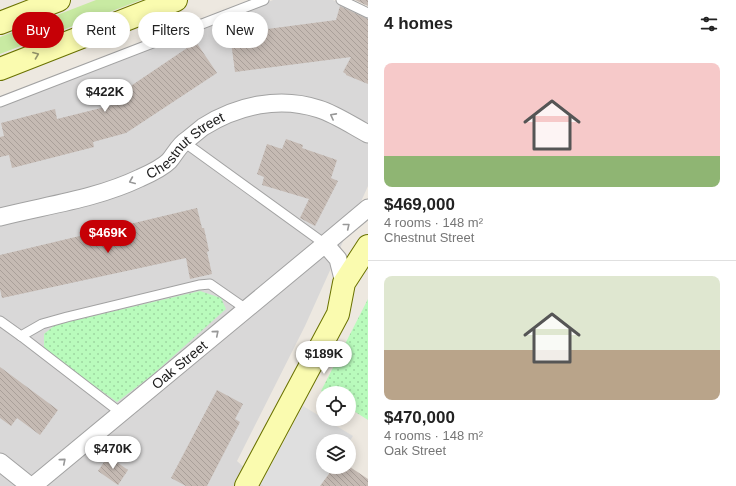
<!DOCTYPE html>
<html lang="en">
<head>
<meta charset="utf-8">
<style>
	body { margin:0; font-family:Arial,sans-serif; background:#f2f2f2; color:#222; height:100vh; display:flex; flex-direction:column; font-size:15px; white-space:nowrap }
	* { box-sizing:border-box; margin:0 }
	p { font-size:13px; color:#767676 }
	.icon { flex:none; width:22px; height:22px; fill:none; stroke:currentColor; stroke-width:2; stroke-linecap:round; stroke-linejoin:round }
	.map { position:relative; flex:1; overflow:hidden }
	.drawer { display:flex; flex-direction:column; background:#fff; width:368px }
	.drawer>* { flex:none }
	.top-card { position:absolute; left:12px; top:12px; width:296px; height:36px; display:flex; gap:8px }
	.buttons { position:absolute; left:316px; top:386px; display:grid; gap:8px }
	.buttons a { display:grid; place-items:center; width:40px; height:40px; border-radius:50%; background:#fff; box-shadow:0 2px 10px #0003; font-size:20px }
	.price { position:absolute; translate:-50% -34px; padding:0 9px; border-radius:14px; background:#fff; color:#222; font-size:13px; line-height:26px; filter:drop-shadow(0 1px 2px #0008) }
	.price::after { content:''; position:absolute; left:50%; top:24px; width:12px; height:9px; margin-left:-6px; background:inherit; clip-path:polygon(0 0,100% 0,50% 100%) }
	.price.on { background:#c60006; color:#fff }
	ul { padding:0; list-style:none }
	li { display:grid; align-content:center; gap:8px; height:212px; padding:0 16px }
	li+li { border-top:1px solid #e0e0e0 }
	li span { display:grid; place-items:center; height:124px; border-radius:8px; color:#555 }
	li>.icon { margin-inline-start:auto }
	span .icon { width:72px; height:72px; fill:#fffc; stroke-width:1 }
	li b { font-size:17px }
	h2 { display:flex; justify-content:space-between; align-items:center; height:48px; padding:0 16px; font-size:17px }
	.pill { padding:0 14px; border-radius:18px; background:#fff; box-shadow:0 2px 10px #0003; font-size:14px; line-height:36px }
	.pill.on { background:#c60006; color:#fff }
	main { display:flex; flex:1; min-height:0 }
	.map>svg:first-child { display:block }
	.residential { fill:#d9d8d8 }
	.park { fill:url(#park-dots) }
	.garden { fill:#c8eaa2 }
	.parking { fill:#dfdfdf }
	.building { fill:url(#building-back-hatch) }
	.lines { fill:none; stroke-linecap:round; stroke-linejoin:round }
	.lane-casing { stroke:#a2a2a2; stroke-width:11 }
	.street-casing { stroke:#a2a2a2; stroke-width:19 }
	.secondary-casing { stroke:#6a7201; stroke-width:24 }
	.lane { stroke:#fff; stroke-width:9 }
	.street { stroke:#fff; stroke-width:17 }
	.secondary { stroke:#fafbaf; stroke-width:22 }
	.oneway { stroke:#96966c }
	.oneway2 { stroke:#989898 }
	.labels { text-anchor:middle; stroke-width:3; stroke-linejoin:round; paint-order:stroke }
	.street-label { font-size:14px; fill:#1b1b1b; stroke:#fff }
</style>
</head>
<body>
<main>
<div class="map">
<svg width="368" height="486" viewBox="0 0 368 486">
	<defs>
		<pattern id="park-dots" width="8" height="8" patternUnits="userSpaceOnUse"><rect width="8" height="8" fill="#b9fbbc"/><path d="M2 2h.1M6 6h.1" fill="none" stroke="#9ed7a1" stroke-width="1.8" stroke-linecap="round"/></pattern>
		<pattern id="building-back-hatch" width="6" height="6" patternUnits="userSpaceOnUse"><rect width="6" height="6" fill="#c5bab3"/><path d="M-1 5l2 2M0 0l6 6M5-1l2 2" fill="none" stroke="#a99f99"/></pattern>
	</defs>
	<rect width="100%" height="100%" fill="#ede8e0"/>
	<polygon class="residential" points="273,0 333,0 368,17 368,186 305,326 237,461 264,486 0,486 0,103"/>
	<g class="park">
		<polygon points="200,291 221,298 226,309 151,376 117,402 44,350 44,334 55,325"/>
		<polygon points="368,299 368,420 349,408 349,393 324,393 321,391"/>
	</g>
	<polygon class="garden" points="96,0 141,0 0,54 0,37"/>
	<polygon class="parking" points="303,406 353,436 349,442 349,441 323,441 323,467 333,467 321,486 264,486 261,484"/>
	<g class="building">
		<polygon points="355,0 368,0 368,6"/>
		<polygon points="340,6 368,19 368,84 346,75 346,74 343,72 351,57 235,72 230,34 336,20"/>
		<polygon points="196,42 217,73 126,133 93,142 94,147 12,168 9,155 0,157 0,137 4,136 1,123 55,109 57,119 117,104 113,98"/>
		<polygon points="286,139 303,145 302,148 337,160 331,178 338,181 315,226 300,218 309,199 262,185 264,177 257,174 267,144 282,149"/>
		<polygon points="197,208 202,228 204,228 209,251 207,252 212,274 190,279 186,258 2,298 0,289 0,255"/>
		<polygon points="0,367 58,410 40,435 17,418 11,426 0,418"/>
		<polygon points="217,390 243,404 235,419 240,422 207,486 186,486 171,478"/>
		<polygon points="108,456 128,470 118,485 98,471"/>
		<polygon points="334,467 350,467 368,479 368,486 320,486"/>
	</g>
	<g class="lines">
		<g class="lane-casing">
			<g id="lane">
				<polyline points="341,0 368,13"/>
				<polyline points="0,102 264,0"/>
				<polyline points="184,142 325,244"/>
				<polyline points="0,321 21,336 42,324 67,317 199,285 210,284 246,309"/>
				<polyline points="21,336 121,413"/>
			</g>
		</g>
		<g class="street-casing">
			<g id="street">
				<path id="s1" d="M 0,217 C 47,205 96,199 140,178 C 149,174 162,168 169,161 C 175,154 179,145 187,140 C 192,136 198,131 203,127 C 238,105 280,96 319,109 C 335,114 353,126 368,134"/>
				<polyline points="325,244 368,208"/>
				<polyline points="0,462 30,486"/>
				<path id="s2" d="M 33,486 L 325,244 L 338,259 L 344,283"/>
			</g>
		</g>
		<g class="secondary-casing">
			<g id="secondary">
				<polyline points="0,23 59,0"/>
				<polyline points="0,69 176,0"/>
				<polyline points="246,486 338,314 344,283 368,246"/>
			</g>
		</g>
		<use href="#lane" class="lane"/>
		<use href="#street" class="street"/>
		<use href="#secondary" class="secondary"/>
	</g>
	<defs><path id="oneway-chevron" d="M-2-3.5L2.5 0L-2 3.5" fill="none" stroke-width="1.6" stroke-linecap="round" stroke-linejoin="round"/></defs>
	<use class="oneway" href="#oneway-chevron" transform="translate(36 55) rotate(-21)"/>
	<g class="oneway2">
		<use href="#oneway-chevron" transform="translate(333 116) rotate(-152)"/>
		<use href="#oneway-chevron" transform="translate(132 181) rotate(157)"/>
		<use href="#oneway-chevron" transform="translate(347 226) rotate(-39)"/>
		<use href="#oneway-chevron" transform="translate(216 333) rotate(-40)"/>
		<use href="#oneway-chevron" transform="translate(63 461) rotate(-40)"/>
	</g>
	<g class="labels">
		<g class="street-label">
			<text dy="5" stroke="none"><textPath href="#s1" startOffset="202">Chestnut Street</textPath></text>
			<text dy="5" stroke="none"><textPath href="#s2" startOffset="190">Oak Street</textPath></text>
		</g>
	</g>
</svg>
<div class="buttons">
<a><svg class="icon" aria-label="locate" viewBox="0 0 24 24"><circle cx="12" cy="12" r="6"/><path d="M12 2v4M12 18v4M2 12h4M18 12h4"/></svg></a>
<a><svg class="icon" aria-label="layers" viewBox="0 0 24 24"><path d="M12 4l9 5-9 5-9-5zM3 14l9 5 9-5"/></svg></a>
</div>
<b class="price" style="left:105px;top:113px">$422K</b>
<b class="price on" style="left:108px;top:254px">$469K</b>
<b class="price" style="left:324px;top:375px">$189K</b>
<b class="price" style="left:113px;top:470px">$470K</b>
<div class="top-card">
<a class="pill on">Buy</a>
<a class="pill">Rent</a>
<a class="pill">Filters</a>
<a class="pill">New</a>
</div>
</div>
<section class="drawer">
<h2>4 homes<svg class="icon" aria-label="filters" viewBox="0 0 24 24"><path d="M4 7h16M4 17h16"/><circle cx="9" cy="7" r="2"/><circle cx="15" cy="17" r="2"/></svg></h2>
<ul>
<li><span style="background:linear-gradient(#f6c9c9 75%,#8fb573 0)"><svg class="icon" aria-label="home" viewBox="0 0 24 24"><path d="M3 11l9-7 9 7M6 9v11h12V9"/></svg></span><div><b>$469,000</b><p>4 rooms · 148 m²</p><p>Chestnut Street</p></div></li>
<li><span style="background:linear-gradient(#dfe7d0 60%,#b9a48a 0)"><svg class="icon" aria-label="home" viewBox="0 0 24 24"><path d="M3 11l9-7 9 7M6 9v11h12V9"/></svg></span><div><b>$470,000</b><p>4 rooms · 148 m²</p><p>Oak Street</p></div></li>
</ul>
</section>
</main>
</body>
</html>
